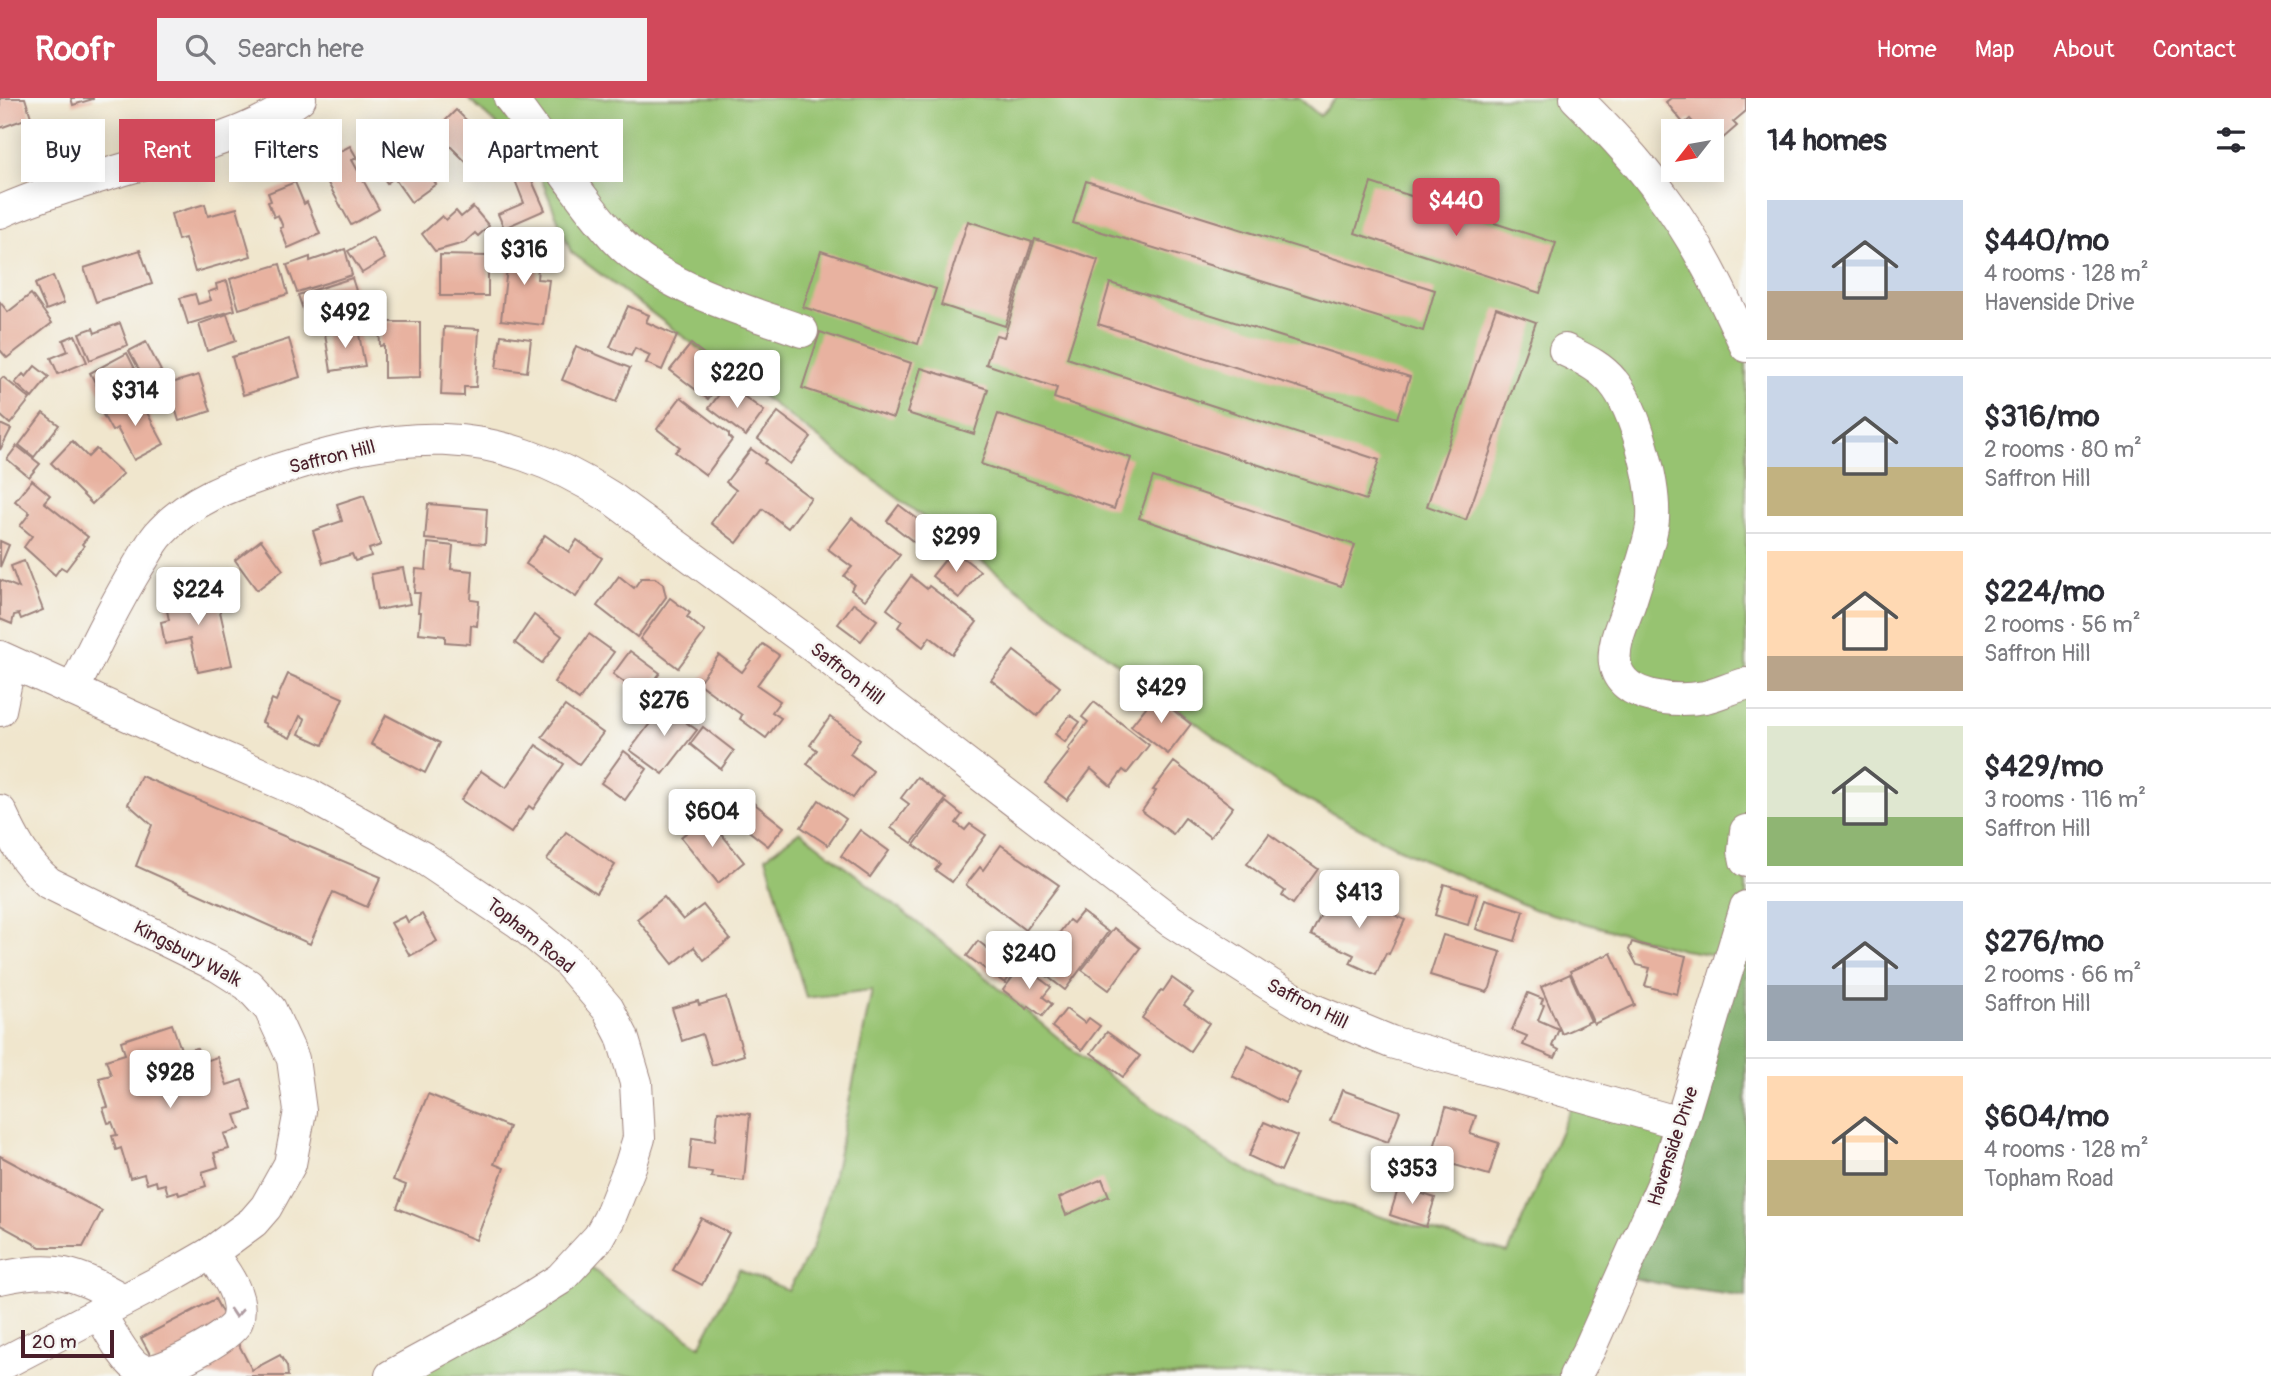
<!DOCTYPE html>
<html lang="en">
<head>
<meta charset="utf-8">
<style>
	body { margin:0; font-family:Pangolin,sans-serif; background:#f2f2f3; color:#2b2b33; height:100vh; display:flex; flex-direction:column; font-size:26px; white-space:nowrap }
	* { box-sizing:border-box; margin:0 }
	p { font-size:23px; color:#7c7c81 }
	.icon { flex:none; width:38px; height:38px; fill:none; stroke:currentColor; stroke-width:2; stroke-linecap:round; stroke-linejoin:round }
	.map { position:relative; flex:1; overflow:hidden }
	.side { display:flex; flex-direction:column; background:#fff; width:525px }
	.side>* { flex:none }
	.hud { position:absolute; left:21px; top:21px; width:665px; height:63px; display:flex; gap:14px }
	.needle { width:46px; rotate:239deg }
	.controls { position:absolute; left:1661px; top:21px; display:grid; gap:14px }
	.controls a { display:grid; place-items:center; width:63px; height:63px; border-radius:0px; background:#fff; box-shadow:0 4px 18px #0003; font-size:35px }
	.scale { position:absolute; left:21px; bottom:18px; width:93px; box-sizing:border-box; padding-left:7px; border:4px solid #4a1f2b; border-top:0; font-size:19px; line-height:24px; white-space:nowrap; color:#4a1f2b; -webkit-text-stroke:5px #f6f6f2; paint-order:stroke }
	.price { position:absolute; translate:-50% -60px; padding:0 16px; border-radius:7px; background:#fff; color:#222; font-size:23px; line-height:46px; filter:drop-shadow(0 2px 4px #0008) }
	.price::after { content:''; position:absolute; left:50%; top:42px; width:21px; height:16px; margin-left:-10px; background:inherit; clip-path:polygon(0 0,100% 0,50% 100%) }
	.price.current { background:#d1495b; color:#fff }
	ul { padding:0; list-style:none }
	li { display:flex; align-items:center; gap:21px; height:175px; padding:0 21px }
	li+li { border-top:2px solid #e1e1e2 }
	li span { display:grid; place-items:center; flex:none; width:196px; height:140px; border-radius:0px; color:#555 }
	li>.icon { margin-inline-start:auto }
	span .icon { width:84px; height:84px; fill:#fffc; stroke-width:1 }
	li b { font-size:30px }
	h2 { display:flex; justify-content:space-between; align-items:center; height:84px; padding:0 21px; font-size:30px }
	.pill { padding:0 24px; border-radius:0px; background:#fff; box-shadow:0 4px 18px #0003; font-size:24px; line-height:63px }
	.pill.current { background:#d1495b; color:#fff }
	header { display:flex; align-items:center; gap:42px; box-sizing:border-box; height:98px; padding:0 35px; background:#d1495b; color:#fff }
	header strong { font-size:33px }
	nav { display:flex; gap:38px; margin-inline-start:auto; font-size:24px }
	.search { width:490px; height:63px; background:#f2f2f3; display:flex; align-items:center; gap:18px; box-sizing:border-box; padding:0 24px; border-radius:0px; color:#7c7c81; font-size:26px }
	main { display:flex; flex:1; min-height:0 }
	.map>svg:first-child { display:block }
	.green { fill:#97c371; stroke:#70714e; stroke-width:2 }
	.forest { fill:#79a963; stroke:#626447; stroke-width:2 }
	.building { fill:#e8b2a0 }
	.lines { fill:none; stroke-linecap:round; stroke-linejoin:round }
	.minor-casing { stroke:#9d827c; stroke-width:34 }
	.minor { stroke:#fff; stroke-width:32 }
	.oneway { stroke:#ae9aa0 }
	.labels { text-anchor:middle; stroke-width:5; stroke-linejoin:round; paint-order:stroke }
	.street-label { font-size:19px; fill:#4a1f2b; stroke:#f6f6f2 }
</style>
</head>
<body>
<header>
<strong>Roofr</strong>
<div class="search"><svg class="icon" aria-label="search" viewBox="0 0 24 24"><circle cx="10" cy="10" r="6"/><path d="M15 15l6 6"/></svg>Search here</div>
<nav><a>Home</a><a>Map</a><a>About</a><a>Contact</a></nav>
</header>
<main>
<div class="map">
<svg width="1746" height="1278" viewBox="0 0 1746 1278">
	<rect width="100%" height="100%" fill="#f6f6f2"/>
	<filter id="ink" filterUnits="userSpaceOnUse"><feTurbulence type="fractalNoise" baseFrequency=".0143" numOctaves="2"/><feDisplacementMap in="SourceGraphic" scale="14" xChannelSelector="R" yChannelSelector="G"/><feConvolveMatrix kernelMatrix="1 2 1 2 8 2 1 2 1" color-interpolation-filters="sRGB"/></filter>
	<filter id="wash" filterUnits="userSpaceOnUse"><feTurbulence type="fractalNoise" baseFrequency=".00686" numOctaves="4" result="noise"/><feDisplacementMap in="SourceGraphic" scale="28" xChannelSelector="R" yChannelSelector="G"/><feGaussianBlur stdDeviation="1.57" result="paint"/><feColorMatrix in="noise" values="0 0 0 0 0 0 0 0 0 0 0 0 0 0 0 0 0 1.4 0 .05"/><feComposite in="paint" operator="in"/></filter>
	<g filter="url(#wash)">
		<rect width="100%" height="100%" fill="#f0e6cd"/>
		<g class="green">
			<polygon points="467,0 1299,0 1320,18 1336,0 1571,0 1605,31 1746,250 1746,799 1729,859 1683,852 1533,811 1400,751 1280,688 571,154 532,58"/>
			<polygon points="800,733 961,859 1078,956 1222,1059 1278,1089 1508,1155 1577,995 1680,1025 1574,1278 390,1278 581,1160 612,1188 700,1248 739,1172 788,1192 812,1151 836,1068 872,892 806,900 766,759"/>
		</g>
		<polygon class="forest" points="1746,799 1746,1199 1676,1189 1623,1178"/>
		<g id="blocks">
			<g class="building">
				<polygon points="0,0 25,0 31,19 0,30"/>
				<polygon points="71,0 93,0 93,1 73,7"/>
				<polygon points="1671,0 1746,0 1746,13 1733,24 1737,28 1713,49 1712,33 1700,33 1690,21 1684,26 1666,4"/>
				<polygon points="456,12 502,57 481,79 442,40 447,35 440,28"/>
				<polygon points="397,40 412,61 416,58 436,86 411,104 394,80 387,85 374,66 379,62 375,55"/>
				<polygon points="350,48 357,60 352,62 379,111 351,127 324,78 322,80 314,67"/>
				<polygon points="529,76 545,112 504,130 498,116 524,105 515,82"/>
				<polygon points="1086,83 1435,192 1423,233 1073,125"/>
				<polygon points="295,84 304,106 307,104 320,136 288,150 280,130 283,129 278,117 274,119 268,104 271,103 268,95"/>
				<polygon points="1371,85 1556,145 1540,195 1355,135"/>
				<polygon points="205,106 208,118 237,110 251,158 195,174 185,140 178,142 171,116"/>
				<polygon points="473,109 489,128 478,138 475,135 464,145 435,153 422,136 442,118 446,122 456,113 461,119"/>
				<polygon points="968,123 1032,144 1005,228 941,207"/>
				<polygon points="372,139 385,161 362,175 348,153"/>
				<polygon points="1035,141 1098,162 1067,260 1379,362 1366,402 1054,300 1057,290 986,266 996,237 1004,239"/>
				<polygon points="510,145 540,148 537,181 549,182 543,227 501,222"/>
				<polygon points="345,151 352,177 297,194 287,167 310,159 310,163"/>
				<polygon points="140,152 152,186 96,204 84,170"/>
				<polygon points="821,153 936,191 918,246 803,209"/>
				<polygon points="440,157 488,158 488,198 440,198"/>
				<polygon points="280,166 288,196 239,211 230,181"/>
				<polygon points="53,178 64,205 46,212 35,186"/>
				<polygon points="352,180 363,215 310,232 298,197"/>
				<polygon points="227,183 235,212 188,226 180,200 195,196 198,206 211,202 208,194 217,191 216,186"/>
				<polygon points="1110,185 1410,279 1397,320 1098,226"/>
				<polygon points="31,196 52,225 7,260 0,252 0,204 8,214"/>
				<polygon points="628,208 649,217 646,224 677,238 662,272 646,265 650,257 635,250 631,258 610,249"/>
				<polygon points="1496,210 1536,224 1466,422 1427,408"/>
				<polygon points="227,216 236,243 207,253 199,226"/>
				<polygon points="379,224 420,224 420,279 384,280 384,247 380,248"/>
				<polygon points="120,225 128,247 90,262 79,235 93,230 95,235"/>
				<polygon points="444,229 479,231 476,289 464,289 464,298 441,297"/>
				<polygon points="358,231 365,268 331,273 325,236"/>
				<polygon points="820,234 911,265 893,320 802,290"/>
				<polygon points="75,237 87,264 58,276 51,260 68,253 63,242"/>
				<polygon points="501,237 531,241 527,274 496,270"/>
				<polygon points="289,241 300,279 243,297 232,259"/>
				<polygon points="146,244 161,273 144,281 129,253"/>
				<polygon points="691,246 728,275 708,301 670,272"/>
				<polygon points="576,248 630,270 616,304 562,282"/>
				<polygon points="127,255 140,281 124,290 121,286 101,296 90,275"/>
				<polygon points="35,268 49,279 32,300 15,285 23,276 26,279"/>
				<polygon points="921,270 988,291 974,336 907,315"/>
				<polygon points="199,277 211,313 179,323 168,286"/>
				<polygon points="3,279 30,301 10,326 0,317 0,282"/>
				<polygon points="727,286 764,313 746,338 709,310"/>
				<polygon points="138,298 164,346 134,362 117,330 112,333 103,317"/>
				<polygon points="681,299 729,336 729,339 732,342 706,377 675,354 680,349 657,331"/>
				<polygon points="778,314 811,339 790,366 758,341"/>
				<polygon points="43,315 59,327 34,359 19,347"/>
				<polygon points="998,316 1131,360 1114,411 981,366"/>
				<polygon points="0,326 11,331 0,352"/>
				<polygon points="72,343 88,359 96,351 123,376 92,406 51,365"/>
				<polygon points="17,348 40,366 29,379 7,361"/>
				<polygon points="751,351 766,362 764,365 811,400 788,430 763,411 737,445 711,425 736,392 726,384"/>
				<polygon points="1153,379 1355,447 1341,488 1139,420"/>
				<polygon points="32,382 50,397 44,404 88,439 82,446 84,448 66,472 61,469 55,477 24,449 32,438 20,428 30,415 15,403"/>
				<polygon points="364,397 381,447 369,451 371,458 355,463 352,456 323,465 313,433 342,423 337,406"/>
				<polygon points="428,406 487,411 485,446 425,441"/>
				<polygon points="899,407 941,439 928,455 887,423"/>
				<polygon points="852,420 900,457 865,502 851,492 854,486 844,478 852,469 828,451"/>
				<polygon points="545,437 569,454 577,442 602,460 576,499 526,466"/>
				<polygon points="261,442 283,472 257,492 235,462"/>
				<polygon points="0,443 9,447 0,469"/>
				<polygon points="428,445 453,448 451,471 473,473 471,502 479,503 477,528 471,527 470,546 445,544 445,538 419,535 421,514 418,514 420,495 414,495 416,471 426,472"/>
				<polygon points="953,452 980,473 959,500 932,478"/>
				<polygon points="24,463 43,512 21,521 19,516 14,517 12,526 0,521 0,482 19,490 11,468"/>
				<polygon points="403,470 410,506 377,512 371,476"/>
				<polygon points="619,478 634,490 641,480 655,480 663,486 666,499 637,539 597,508"/>
				<polygon points="911,478 927,491 929,488 977,524 952,556 930,539 923,549 898,529 902,523 887,511"/>
				<polygon points="206,489 207,493 215,491 232,567 198,574 190,541 165,546 161,524 169,522 164,498"/>
				<polygon points="670,500 690,515 687,519 705,534 678,570 640,541"/>
				<polygon points="854,505 877,522 861,543 838,526"/>
				<polygon points="534,517 562,538 542,565 515,545"/>
				<polygon points="589,536 614,554 579,602 554,584"/>
				<polygon points="763,546 779,557 757,587 780,603 772,614 781,620 766,640 740,621 742,617 698,585 719,557 742,574"/>
				<polygon points="630,553 660,575 643,598 613,576"/>
				<polygon points="1014,553 1060,589 1037,618 991,582"/>
				<polygon points="288,576 343,600 323,647 299,636 305,621 300,618 290,640 265,628 266,626 262,624 272,601 276,603"/>
				<polygon points="1155,598 1191,626 1168,656 1131,628"/>
				<polygon points="667,603 688,618 684,623 697,632 663,676 630,652"/>
				<polygon points="1094,604 1149,647 1127,675 1123,672 1111,688 1091,671 1067,702 1045,685 1070,653 1068,651 1088,624 1082,619"/>
				<polygon points="565,608 603,635 579,666 542,639"/>
				<polygon points="386,617 440,645 425,675 371,646"/>
				<polygon points="1070,617 1080,624 1065,644 1055,636"/>
				<polygon points="830,619 860,641 850,656 873,673 853,700 807,666 817,652 810,647"/>
				<polygon points="703,629 734,653 721,671 690,646"/>
				<polygon points="536,647 564,666 533,711 529,708 511,735 461,702 481,673 506,690"/>
				<polygon points="624,653 647,671 625,702 601,685"/>
				<polygon points="1174,664 1233,709 1210,739 1185,720 1173,736 1142,713 1156,693 1153,692"/>
				<polygon points="141,678 381,779 367,809 333,794 310,846 136,768 152,727 128,706"/>
				<polygon points="917,679 946,701 912,745 891,730 909,706 901,700"/>
				<polygon points="819,702 846,721 828,747 801,729"/>
				<polygon points="751,703 784,729 768,748 736,723"/>
				<polygon points="946,704 962,717 956,725 965,732 970,726 986,737 952,784 935,772 940,766 914,747"/>
				<polygon points="707,718 744,764 718,785 681,739"/>
				<polygon points="860,732 889,753 870,779 841,758"/>
				<polygon points="566,734 615,767 596,795 547,762"/>
				<polygon points="1269,736 1318,771 1293,806 1282,798 1285,793 1247,766"/>
				<polygon points="1001,747 1059,787 1025,832 966,787 980,769 983,772"/>
				<polygon points="1444,786 1477,796 1468,827 1435,817"/>
				<polygon points="1332,794 1347,801 1350,796 1405,822 1389,856 1386,855 1376,877 1350,865 1354,857 1311,837"/>
				<polygon points="664,799 683,822 703,807 730,841 704,862 694,849 673,866 637,821"/>
				<polygon points="1485,801 1524,813 1515,843 1476,831"/>
				<polygon points="1082,814 1108,834 1065,892 1043,875 1057,856 1049,849 1069,822 1073,825"/>
				<polygon points="422,816 437,843 410,858 391,825 405,818 408,824"/>
				<polygon points="1114,830 1140,850 1109,892 1082,872"/>
				<polygon points="1443,837 1501,854 1490,890 1487,894 1430,877"/>
				<polygon points="978,843 1004,863 1012,854 1022,861 1005,885 967,858"/>
				<polygon points="1632,844 1686,858 1677,896 1645,888 1650,870 1637,867 1629,852"/>
				<polygon points="1611,855 1635,907 1594,926 1570,873"/>
				<polygon points="1022,867 1051,889 1043,899 1052,906 1042,918 1029,908 1027,911 1003,892"/>
				<polygon points="1570,876 1591,923 1562,936 1541,889"/>
				<polygon points="1172,880 1193,895 1184,907 1209,925 1190,953 1142,920 1161,892 1163,893"/>
				<polygon points="1528,895 1543,901 1541,906 1544,907 1538,922 1559,931 1552,948 1559,952 1555,960 1523,947 1527,938 1512,932"/>
				<polygon points="726,899 744,957 712,967 702,936 682,943 672,910 698,903 699,907"/>
				<polygon points="1066,911 1085,925 1089,920 1100,928 1082,952 1052,929"/>
				<polygon points="172,926 182,954 197,950 202,964 217,959 227,987 242,982 252,1012 235,1017 240,1031 224,1036 229,1051 214,1055 218,1069 202,1074 206,1088 179,1097 178,1093 168,1096 165,1086 157,1088 156,1083 147,1086 144,1076 130,1080 121,1050 116,1052 112,1038 117,1037 112,1024 108,1025 103,1010 108,1009 99,980 111,977 106,962 125,956 121,943"/>
				<polygon points="1107,934 1140,958 1123,979 1091,955"/>
				<polygon points="1248,947 1300,975 1285,1005 1232,978"/>
				<polygon points="1342,992 1400,1013 1388,1044 1330,1023"/>
				<polygon points="428,996 509,1029 494,1066 504,1070 476,1142 397,1110 406,1087 393,1082"/>
				<polygon points="1446,1009 1476,1018 1470,1036 1499,1045 1489,1077 1431,1060"/>
				<polygon points="718,1013 750,1016 744,1083 711,1079 712,1074 689,1071 692,1040 715,1043"/>
				<polygon points="1264,1024 1297,1038 1281,1073 1249,1058"/>
				<polygon points="0,1058 102,1113 83,1149 40,1149 0,1127"/>
				<polygon points="1102,1081 1109,1098 1066,1117 1059,1100"/>
				<polygon points="1399,1088 1435,1100 1426,1129 1390,1117"/>
				<polygon points="701,1120 729,1135 702,1187 673,1172"/>
				<polygon points="215,1201 252,1272 280,1257 287,1268 288,1278 162,1278 141,1240"/>
			</g>
		</g>
	</g>
	<g filter="url(#ink)">
		<use href="#blocks" fill-opacity="0" stroke="#9d827c" stroke-width="2"/>
		<g class="lines">
			<g class="minor-casing">
				<g id="minor">
					<path d="M 510,0 C 546,46 577,98 616,141 C 661,189 741,211 802,233"/>
					<path d="M 1576,0 C 1607,31 1637,62 1662,97 C 1697,143 1722,196 1746,248"/>
					<path d="M 0,114 C 59,88 122,73 184,53 C 225,40 265,27 300,0"/>
					<path d="M 1565,252 C 1583,261 1600,268 1613,284 C 1636,311 1655,386 1653,421 C 1652,440 1638,478 1632,498 C 1626,519 1612,543 1615,565 C 1620,602 1677,604 1705,599 C 1719,596 1732,589 1746,586"/>
					<polyline points="0,559 205,652 309,697 423,760 520,825 567,863 608,911 622,938 636,985 639,1040 631,1066 609,1121 599,1139 560,1181 501,1218 391,1278"/>
					<path d="M 73,592 C 94,549 115,506 140,465 C 147,455 152,443 161,434 C 191,401 230,388 271,374 C 399,331 492,323 610,399 L 801,539 L 1171,823 L 1269,886 L 1311,911 L 1391,944 L 1680,1025"/>
					<polyline points="0,612 10,564"/>
					<path d="M 0,713 C 13,741 25,765 49,785 L 218,868 L 248,887 L 270,911 L 293,961 L 300,1013 L 290,1066 L 266,1109 L 253,1124 L 211,1155 L 178,1174 L 0,1267"/>
					<polyline points="1746,733 1744,753 1746,763"/>
					<path d="M 0,1180 C 56,1168 74,1174 123,1202"/>
					<path d="M 99,1215 C 108,1229 126,1265 140,1271 C 144,1273 151,1273 155,1272 C 171,1269 233,1237 237,1223 C 245,1199 224,1173 211,1155"/>
					<polyline points="1575,1278 1589,1252 1662,1088 1746,809"/>
				</g>
			</g>
			<use href="#minor" class="minor"/>
		</g>
		<defs><path id="oneway-chevron" d="M-2-3.5L2.5 0L-2 3.5" fill="none" stroke-width="1.6" stroke-linecap="round" stroke-linejoin="round" transform="scale(1.75)"/></defs>
		<use class="oneway" href="#oneway-chevron" transform="translate(236 1215) rotate(94)"/>
	</g>
	<g class="labels">
		<g class="street-label">
			<text transform="translate(332 358) rotate(-14)" y="7">Saffron Hill</text>
			<text transform="translate(848 575) rotate(38)" y="7">Saffron Hill</text>
			<text transform="translate(531 837) rotate(39)" y="7">Topham Road</text>
			<text transform="translate(188 855) rotate(28)" y="7">Kingsbury Walk</text>
			<text transform="translate(1308 905) rotate(27)" y="7">Saffron Hill</text>
			<text transform="translate(1672 1048) rotate(-72)" y="7">Havenside Drive</text>
		</g>
	</g>
</svg>
<div class="controls">
<a><svg class="needle" viewBox="-14 -14 28 28"><path d="M0-13l5 13h-10z" fill="#e53935"/><path d="M0 13l5-13h-10z" fill="#7c7c81"/></svg></a>
</div>
<div class="scale">20 m</div>
<b class="price current" style="left:1456px;top:140px">$440</b>
<b class="price" style="left:524px;top:189px">$316</b>
<b class="price" style="left:345px;top:252px">$492</b>
<b class="price" style="left:737px;top:312px">$220</b>
<b class="price" style="left:135px;top:330px">$314</b>
<b class="price" style="left:956px;top:476px">$299</b>
<b class="price" style="left:198px;top:529px">$224</b>
<b class="price" style="left:1161px;top:627px">$429</b>
<b class="price" style="left:664px;top:640px">$276</b>
<b class="price" style="left:712px;top:751px">$604</b>
<b class="price" style="left:1359px;top:832px">$413</b>
<b class="price" style="left:1029px;top:893px">$240</b>
<b class="price" style="left:170px;top:1012px">$928</b>
<b class="price" style="left:1412px;top:1108px">$353</b>
<div class="hud">
<a class="pill">Buy</a>
<a class="pill current">Rent</a>
<a class="pill">Filters</a>
<a class="pill">New</a>
<a class="pill">Apartment</a>
</div>
</div>
<section class="side">
<h2>14 homes<svg class="icon" aria-label="filters" viewBox="0 0 24 24"><path d="M4 7h16M4 17h16"/><circle cx="9" cy="7" r="2"/><circle cx="15" cy="17" r="2"/></svg></h2>
<ul>
<li><span style="background:linear-gradient(#c9d6e8 65%,#b9a48a 0)"><svg class="icon" aria-label="home" viewBox="0 0 24 24"><path d="M3 11l9-7 9 7M6 9v11h12V9"/></svg></span><div><b>$440/mo</b><p>4 rooms · 128 m²</p><p>Havenside Drive</p></div></li>
<li><span style="background:linear-gradient(#c9d6e8 65%,#c2b280 0)"><svg class="icon" aria-label="home" viewBox="0 0 24 24"><path d="M3 11l9-7 9 7M6 9v11h12V9"/></svg></span><div><b>$316/mo</b><p>2 rooms · 80 m²</p><p>Saffron Hill</p></div></li>
<li><span style="background:linear-gradient(#ffd9b3 75%,#b9a48a 0)"><svg class="icon" aria-label="home" viewBox="0 0 24 24"><path d="M3 11l9-7 9 7M6 9v11h12V9"/></svg></span><div><b>$224/mo</b><p>2 rooms · 56 m²</p><p>Saffron Hill</p></div></li>
<li><span style="background:linear-gradient(#dfe7d0 65%,#8fb573 0)"><svg class="icon" aria-label="home" viewBox="0 0 24 24"><path d="M3 11l9-7 9 7M6 9v11h12V9"/></svg></span><div><b>$429/mo</b><p>3 rooms · 116 m²</p><p>Saffron Hill</p></div></li>
<li><span style="background:linear-gradient(#c9d6e8 60%,#9aa5b1 0)"><svg class="icon" aria-label="home" viewBox="0 0 24 24"><path d="M3 11l9-7 9 7M6 9v11h12V9"/></svg></span><div><b>$276/mo</b><p>2 rooms · 66 m²</p><p>Saffron Hill</p></div></li>
<li><span style="background:linear-gradient(#ffd9b3 60%,#c2b280 0)"><svg class="icon" aria-label="home" viewBox="0 0 24 24"><path d="M3 11l9-7 9 7M6 9v11h12V9"/></svg></span><div><b>$604/mo</b><p>4 rooms · 128 m²</p><p>Topham Road</p></div></li>
</ul>
</section>
</main>
</body>
</html>
